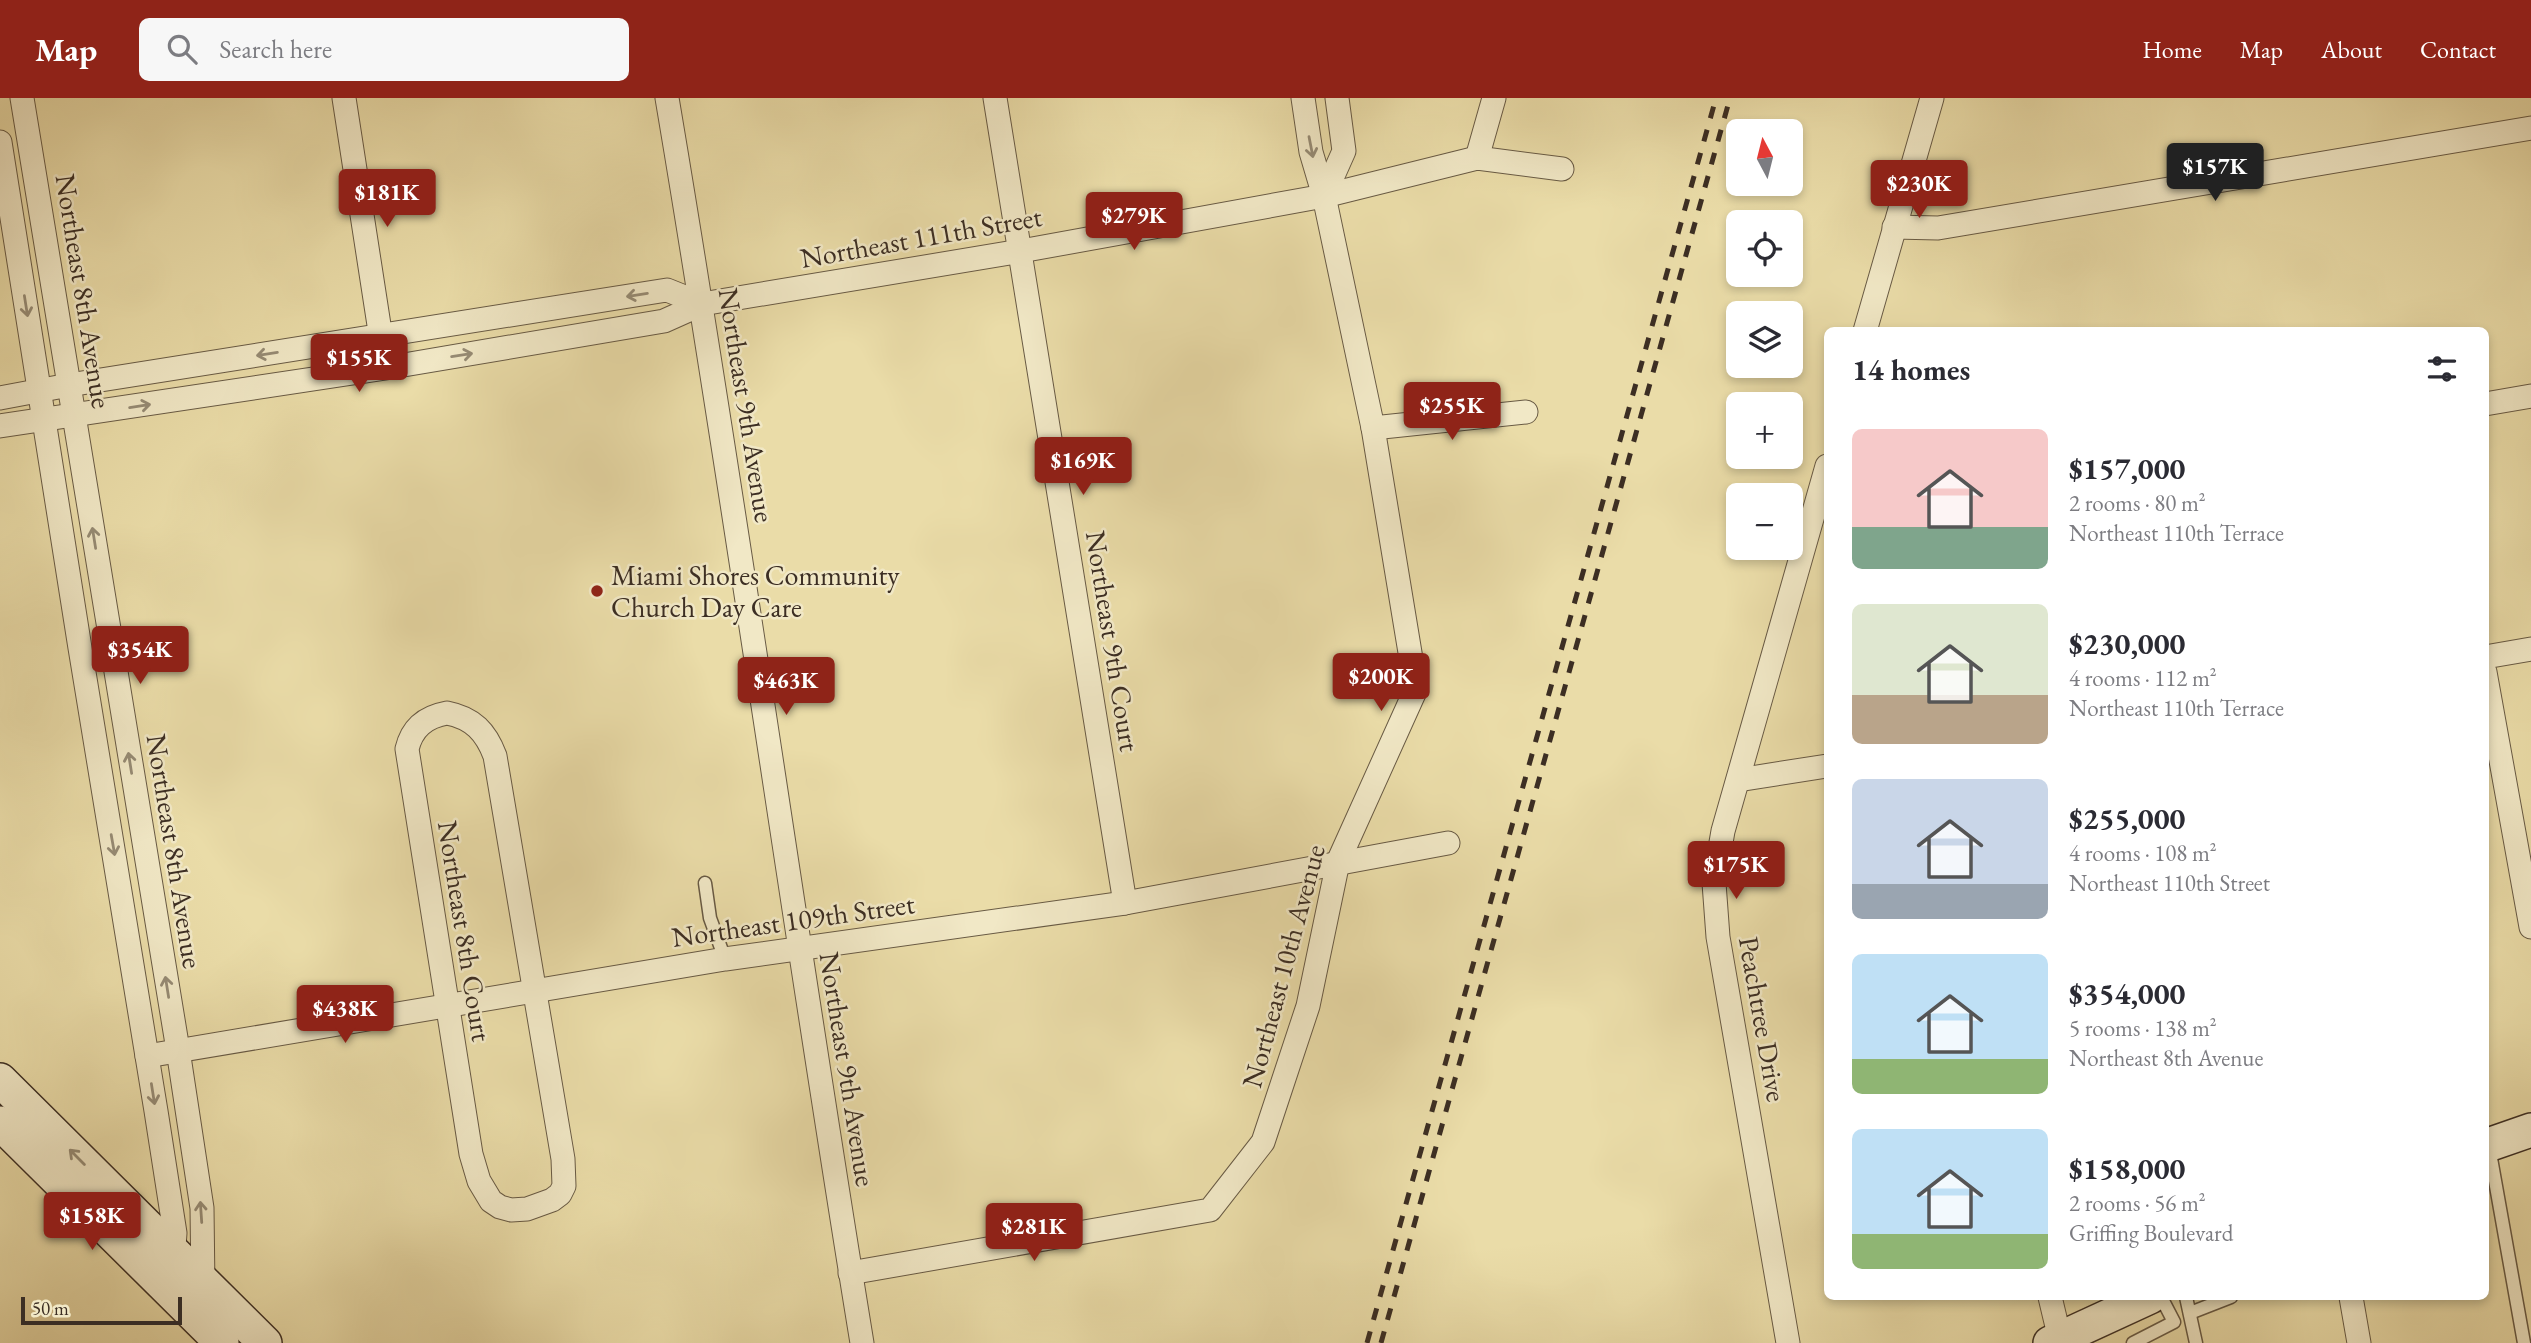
<!DOCTYPE html>
<html lang="en">
<head>
<meta charset="utf-8">
<style>
	body { margin:0; font-family:"EB Garamond",serif; background:#f7f7f7; color:#2b2b33; height:100vh; display:flex; flex-direction:column; font-size:26px; white-space:nowrap }
	* { box-sizing:border-box; margin:0 }
	p { font-size:23px; color:#7c7c81 }
	.icon { flex:none; width:38px; height:38px; fill:none; stroke:currentColor; stroke-width:2; stroke-linecap:round; stroke-linejoin:round }
	.map { position:relative; flex:1; overflow:hidden }
	.details { position:absolute; left:1824px; top:229px; width:665px; height:973px; display:flex; flex-direction:column; background:#fff; border-radius:10px; box-shadow:0 4px 10px #0003 }
	.details>* { flex:none }
	.needle { width:46px; rotate:353deg }
	.tools { position:absolute; left:1726px; top:21px; display:grid; gap:14px }
	.tools a { display:grid; place-items:center; width:77px; height:77px; border-radius:10px; background:#fff; box-shadow:0 4px 10px #0003; font-size:35px }
	.scale { position:absolute; left:21px; bottom:18px; width:161px; box-sizing:border-box; padding-left:7px; border:4px solid #3c2e23; border-top:0; font-size:19px; line-height:24px; white-space:nowrap; color:#3c2e23; -webkit-text-stroke:5px #f1e8c6; paint-order:stroke }
	.price { position:absolute; translate:-50% -60px; padding:0 16px; border-radius:7px; background:#8f2418; color:#fff; font-size:23px; line-height:46px; filter:drop-shadow(0 2px 4px #0008) }
	.price::after { content:''; position:absolute; left:50%; top:42px; width:21px; height:16px; margin-left:-10px; background:inherit; clip-path:polygon(0 0,100% 0,50% 100%) }
	.price.active { background:#222; color:#fff }
	ul { padding:0; list-style:none }
	li { display:flex; align-items:center; gap:21px; height:175px; padding:0 28px }
	li span { display:grid; place-items:center; flex:none; width:196px; height:140px; border-radius:10px; color:#555 }
	li>.icon { margin-inline-start:auto }
	span .icon { width:84px; height:84px; fill:#fffc; stroke-width:1 }
	li b { font-size:30px }
	h2 { display:flex; justify-content:space-between; align-items:center; height:84px; padding:0 28px; font-size:30px }
	header { display:flex; align-items:center; gap:42px; box-sizing:border-box; height:98px; padding:0 35px; background:#8f2418; color:#fff }
	header strong { font-size:33px }
	nav { display:flex; gap:38px; margin-inline-start:auto; font-size:24px }
	.search { width:490px; height:63px; background:#f7f7f7; display:flex; align-items:center; gap:18px; box-sizing:border-box; padding:0 24px; border-radius:10px; color:#7c7c81; font-size:26px }
	.map>svg:first-child { display:block }
	.lines { fill:none; stroke-linecap:round; stroke-linejoin:round }
	.lane-casing { stroke:#685a44; stroke-width:15 }
	.street-casing { stroke:#685a44; stroke-width:25 }
	.secondary-casing { stroke:#3c2e23; stroke-width:36 }
	.lane { stroke:#f1e8c6; stroke-width:12 }
	.street { stroke:#f1e8c6; stroke-width:23 }
	.secondary { stroke:#f1e8c6; stroke-width:33 }
	.rail { stroke:#3c2e23; stroke-width:5; stroke-dasharray:12 12; stroke-linecap:butt }
	.oneway { stroke:#968b74 }
	.poi-dot { fill:#8f2418; stroke:#f1e8c6; stroke-width:2.5 }
	.labels { text-anchor:middle; stroke-width:5; stroke-linejoin:round; paint-order:stroke }
	.street-label { font-size:28px; fill:#3c2e23; stroke:#f1e8c6 }
	.poi-label { font-size:28px; fill:#3c2e23; stroke:#f1e8c6; text-anchor:start }
</style>
</head>
<body>
<header>
<strong>Map</strong>
<div class="search"><svg class="icon" aria-label="search" viewBox="0 0 24 24"><circle cx="10" cy="10" r="6"/><path d="M15 15l6 6"/></svg>Search here</div>
<nav><a>Home</a><a>Map</a><a>About</a><a>Contact</a></nav>
</header>
<div class="map">
<svg width="2531" height="1245" viewBox="0 0 2531 1245">
	<rect width="100%" height="100%" fill="#eadca8"/>
	<filter id="stains"><feTurbulence type="fractalNoise" baseFrequency=".00286" numOctaves="4"/><feColorMatrix values="0 0 0 0 .2 0 0 0 0 .09 0 0 0 0 .02 0 0 0 .5 -.17"/></filter>
	<radialGradient id="worn" r=".72"><stop offset=".6" stop-color="#630" stop-opacity="0"/><stop offset="1" stop-color="#630" stop-opacity=".3"/></radialGradient>
	<g class="lines">
		<g class="lane-casing">
			<g id="lane">
				<polyline points="705,785 710,820 725,861"/>
				<polyline points="2489,1049 2524,1245"/>
				<polyline points="2186,1199 2196,1245"/>
				<polyline points="2190,1215 2231,1199"/>
				<polyline points="2133,1245 2174,1224 2161,1199"/>
			</g>
		</g>
		<g class="street-casing">
			<g id="street">
				<polyline points="22,0 178,952 202,1110 203,1190"/>
				<polyline points="344,0 383,253"/>
				<path d="M 667,0 C 737,414 794,830 862,1245"/>
				<polyline points="995,0 1125,805"/>
				<polyline points="0,44 80,550 156,1013 175,1135 173,1161"/>
				<polyline points="1477,60 1494,0"/>
				<polyline points="1324,98 1344,53 1337,0"/>
				<polyline points="1894,129 1938,130 2531,30"/>
				<polyline points="1865,233 1932,0"/>
				<polyline points="0,300 69,287 667,192 702,206"/>
				<polyline points="2485,306 2531,298"/>
				<polyline points="0,328 386,270 664,223 702,206 1021,153 1324,98 1477,60 1562,71"/>
				<polyline points="1373,330 1526,314"/>
				<polyline points="2485,559 2531,551"/>
				<polyline points="2485,574 2531,829"/>
				<path d="M 447,615 C 473,620 486,634 495,658 L 563,1061 L 564,1088 L 560,1096 L 552,1102 L 527,1111 L 511,1112 L 500,1109 L 491,1103 L 479,1083 L 471,1056 L 407,651 C 412,630 425,619 447,615 Z"/>
				<polyline points="1738,682 1827,668"/>
				<polyline points="147,958 725,861 1125,805 1448,745"/>
				<polyline points="850,1175 1210,1112 1263,1044 1308,908 1338,764 1416,591 1373,330 1324,98 1311,54 1303,0"/>
				<polyline points="2050,1199 2060,1241"/>
				<polyline points="2351,1199 2359,1245"/>
				<polyline points="1788,1245 1718,839 1714,785 1723,733 1827,368"/>
			</g>
		</g>
		<g class="secondary-casing">
			<g id="secondary">
				<polyline points="0,982 265,1245"/>
				<polyline points="0,1025 222,1245"/>
				<polyline points="2485,1048 2531,1032"/>
				<polyline points="2050,1245 2150,1199"/>
			</g>
		</g>
		<use href="#lane" class="lane"/>
		<use href="#street" class="street"/>
		<use href="#secondary" class="secondary"/>
		<g class="rail">
			<polyline points="1367,1245 1716,0"/>
			<polyline points="1381,1245 1730,0"/>
		</g>
	</g>
	<defs><path id="oneway-shaft" d="M-6 0H5M1.5-3L5.5 0L1.5 3" fill="none" stroke-width="1.6" stroke-linecap="round" stroke-linejoin="round" transform="scale(1.75)"/></defs>
	<g class="oneway">
		<use href="#oneway-shaft" transform="translate(1311 49) rotate(79)"/>
		<use href="#oneway-shaft" transform="translate(637 197) rotate(171)"/>
		<use href="#oneway-shaft" transform="translate(26 208) rotate(81)"/>
		<use href="#oneway-shaft" transform="translate(267 256) rotate(171)"/>
		<use href="#oneway-shaft" transform="translate(462 257) rotate(-9)"/>
		<use href="#oneway-shaft" transform="translate(140 308) rotate(-9)"/>
		<use href="#oneway-shaft" transform="translate(94 440) rotate(-99)"/>
		<use href="#oneway-shaft" transform="translate(130 665) rotate(-99)"/>
		<use href="#oneway-shaft" transform="translate(113 747) rotate(80)"/>
		<use href="#oneway-shaft" transform="translate(167 889) rotate(-99)"/>
		<use href="#oneway-shaft" transform="translate(153 996) rotate(81)"/>
		<use href="#oneway-shaft" transform="translate(77 1059) rotate(-135)"/>
		<use href="#oneway-shaft" transform="translate(201 1114) rotate(-94)"/>
	</g>
	<circle class="poi-dot" cx="597" cy="493" r="7"/>
	<g class="labels">
		<g class="street-label">
			<text transform="translate(921 139) rotate(-10)" y="10">Northeast 111th Street</text>
			<text transform="translate(84 193) rotate(81)" y="10">Northeast 8th Avenue</text>
			<text transform="translate(747 307) rotate(81)" y="10">Northeast 9th Avenue</text>
			<text transform="translate(1113 543) rotate(81)" y="10">Northeast 9th Court</text>
			<text transform="translate(175 753) rotate(81)" y="10">Northeast 8th Avenue</text>
			<text transform="translate(793 822) rotate(-8)" y="10">Northeast 109th Street</text>
			<text transform="translate(465 833) rotate(81)" y="10">Northeast 8th Court</text>
			<text transform="translate(1283 868) rotate(-75)" y="10">Northeast 10th Avenue</text>
			<text transform="translate(1763 921) rotate(80)" y="10">Peachtree Drive</text>
			<text transform="translate(848 971) rotate(81)" y="10">Northeast 9th Avenue</text>
		</g>
		<g class="poi-label">
			<text x="611" y="487">Miami Shores Community<tspan x="611" dy="32">Church Day Care</tspan></text>
		</g>
	</g>
	<rect width="100%" height="100%" filter="url(#stains)"/>
	<rect width="100%" height="100%" fill="url(#worn)"/>
</svg>
<div class="tools">
<a><svg class="needle" viewBox="-14 -14 28 28"><path d="M0-13l5 13h-10z" fill="#e53935"/><path d="M0 13l5-13h-10z" fill="#7c7c81"/></svg></a>
<a><svg class="icon" aria-label="locate" viewBox="0 0 24 24"><circle cx="12" cy="12" r="6"/><path d="M12 2v4M12 18v4M2 12h4M18 12h4"/></svg></a>
<a><svg class="icon" aria-label="layers" viewBox="0 0 24 24"><path d="M12 4l9 5-9 5-9-5zM3 14l9 5 9-5"/></svg></a>
<a>+</a>
<a>−</a>
</div>
<div class="scale">50 m</div>
<b class="price active" style="left:2215px;top:105px">$157K</b>
<b class="price" style="left:1919px;top:122px">$230K</b>
<b class="price" style="left:387px;top:131px">$181K</b>
<b class="price" style="left:1134px;top:154px">$279K</b>
<b class="price" style="left:359px;top:296px">$155K</b>
<b class="price" style="left:1452px;top:344px">$255K</b>
<b class="price" style="left:1083px;top:399px">$169K</b>
<b class="price" style="left:140px;top:588px">$354K</b>
<b class="price" style="left:1381px;top:615px">$200K</b>
<b class="price" style="left:786px;top:619px">$463K</b>
<b class="price" style="left:1736px;top:803px">$175K</b>
<b class="price" style="left:345px;top:947px">$438K</b>
<b class="price" style="left:92px;top:1154px">$158K</b>
<b class="price" style="left:1034px;top:1165px">$281K</b>
<section class="details">
<h2>14 homes<svg class="icon" aria-label="filters" viewBox="0 0 24 24"><path d="M4 7h16M4 17h16"/><circle cx="9" cy="7" r="2"/><circle cx="15" cy="17" r="2"/></svg></h2>
<ul>
<li><span style="background:linear-gradient(#f6c9c9 70%,#7fa58c 0)"><svg class="icon" aria-label="home" viewBox="0 0 24 24"><path d="M3 11l9-7 9 7M6 9v11h12V9"/></svg></span><div><b>$157,000</b><p>2 rooms · 80 m²</p><p>Northeast 110th Terrace</p></div></li>
<li><span style="background:linear-gradient(#dfe7d0 65%,#b9a48a 0)"><svg class="icon" aria-label="home" viewBox="0 0 24 24"><path d="M3 11l9-7 9 7M6 9v11h12V9"/></svg></span><div><b>$230,000</b><p>4 rooms · 112 m²</p><p>Northeast 110th Terrace</p></div></li>
<li><span style="background:linear-gradient(#c9d6e8 75%,#9aa5b1 0)"><svg class="icon" aria-label="home" viewBox="0 0 24 24"><path d="M3 11l9-7 9 7M6 9v11h12V9"/></svg></span><div><b>$255,000</b><p>4 rooms · 108 m²</p><p>Northeast 110th Street</p></div></li>
<li><span style="background:linear-gradient(#bfe0f5 75%,#8fb573 0)"><svg class="icon" aria-label="home" viewBox="0 0 24 24"><path d="M3 11l9-7 9 7M6 9v11h12V9"/></svg></span><div><b>$354,000</b><p>5 rooms · 138 m²</p><p>Northeast 8th Avenue</p></div></li>
<li><span style="background:linear-gradient(#bfe0f5 75%,#8fb573 0)"><svg class="icon" aria-label="home" viewBox="0 0 24 24"><path d="M3 11l9-7 9 7M6 9v11h12V9"/></svg></span><div><b>$158,000</b><p>2 rooms · 56 m²</p><p>Griffing Boulevard</p></div></li>
</ul>
</section>
</div>
</body>
</html>
